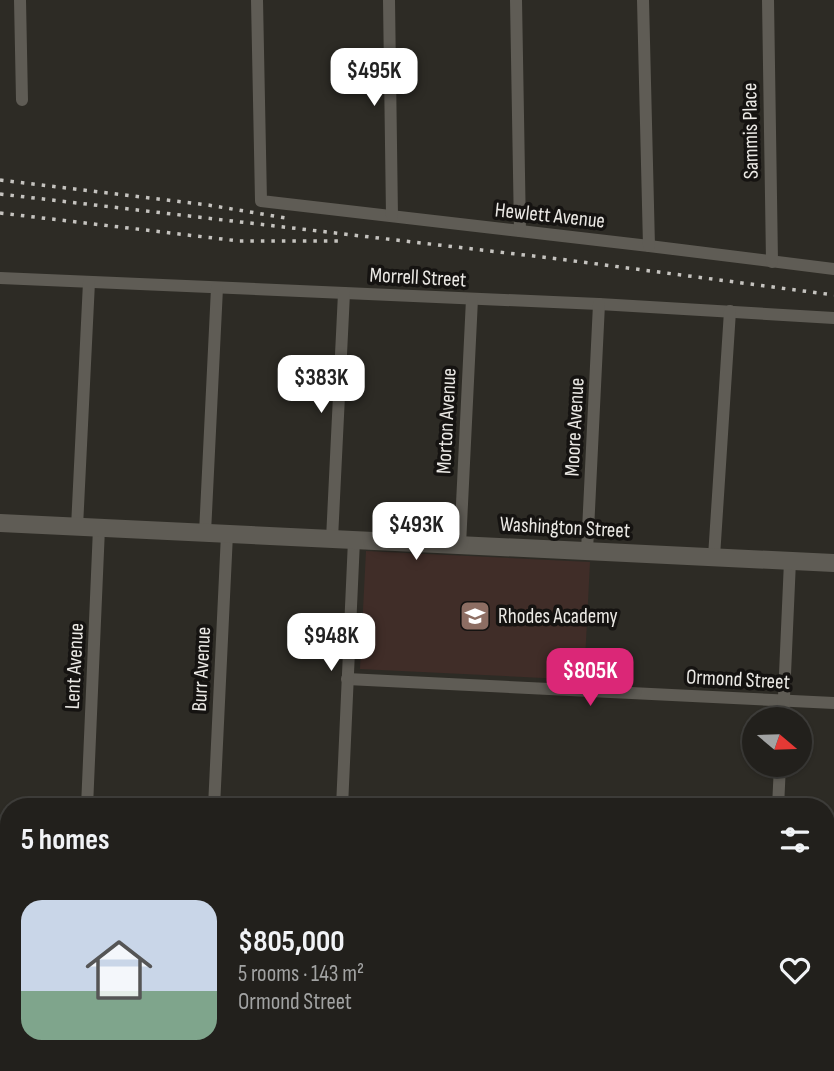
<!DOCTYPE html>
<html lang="en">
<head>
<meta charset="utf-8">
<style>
	body { margin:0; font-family:"Sofia Sans Condensed",sans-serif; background:#2a2825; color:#f1f3f6; height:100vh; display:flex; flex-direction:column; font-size:26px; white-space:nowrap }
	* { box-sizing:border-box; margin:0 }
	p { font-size:23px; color:#a2a3a3 }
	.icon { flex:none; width:38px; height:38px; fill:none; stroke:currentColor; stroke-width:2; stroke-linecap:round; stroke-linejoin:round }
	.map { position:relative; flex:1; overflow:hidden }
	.panel { position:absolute; left:0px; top:798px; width:835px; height:273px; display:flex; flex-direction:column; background:#22201c; border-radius:28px 28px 0 0; box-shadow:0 2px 5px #0004,0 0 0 2px #3f3e3b }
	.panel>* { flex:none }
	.needle { width:46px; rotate:109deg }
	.fabs { position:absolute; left:742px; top:707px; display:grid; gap:14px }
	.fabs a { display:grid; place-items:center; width:70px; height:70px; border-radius:50%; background:#22201c; box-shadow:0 2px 5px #0004,0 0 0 2px #3f3e3b; font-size:35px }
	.price { position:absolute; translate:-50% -60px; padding:0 16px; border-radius:14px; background:#fff; color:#222; font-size:23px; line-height:46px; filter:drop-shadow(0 2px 4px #0008) }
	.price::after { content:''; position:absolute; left:50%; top:42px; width:21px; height:16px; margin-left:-10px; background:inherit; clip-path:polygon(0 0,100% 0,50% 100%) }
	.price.on { background:#db2777; color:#fff }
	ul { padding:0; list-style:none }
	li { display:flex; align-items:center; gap:21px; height:175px; padding:0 21px }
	li span { display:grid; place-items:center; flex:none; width:196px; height:140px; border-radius:21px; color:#555 }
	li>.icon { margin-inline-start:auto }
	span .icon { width:84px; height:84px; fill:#fffc; stroke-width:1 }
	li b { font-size:30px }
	h2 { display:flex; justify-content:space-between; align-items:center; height:84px; padding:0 21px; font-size:30px }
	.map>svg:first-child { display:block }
	.education { fill:#402d28 }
	.green { fill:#2c5633 }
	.water { fill:#2a5c7c }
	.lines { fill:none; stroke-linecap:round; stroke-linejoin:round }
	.stream { stroke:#2a5c7c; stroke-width:3.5 }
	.lane { stroke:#5f5c55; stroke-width:6 }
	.street { stroke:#5f5c55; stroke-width:12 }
	.secondary { stroke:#5f5c55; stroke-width:18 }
	.primary { stroke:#b47275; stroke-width:19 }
	.rail { stroke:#c5c3bf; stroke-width:3.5; stroke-dasharray:3.5 7; stroke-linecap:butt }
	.labels { text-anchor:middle; stroke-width:7; stroke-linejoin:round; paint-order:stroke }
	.street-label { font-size:21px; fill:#ebe9e5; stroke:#151311 }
	.poi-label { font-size:21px; fill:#ebe9e5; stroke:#151311; text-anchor:start }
</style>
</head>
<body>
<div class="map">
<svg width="834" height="1071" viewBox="0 0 834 1071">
	<rect width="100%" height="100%" fill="#2d2b25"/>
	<polygon class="education" points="366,551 590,562 584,680 360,669"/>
	<polygon class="green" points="448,1062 529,1062 529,1071 445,1071"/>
	<polygon class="water" points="297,1062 367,1062 364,1071 321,1071"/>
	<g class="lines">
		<g class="stream">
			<polyline points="0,1029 9,1032"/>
			<polyline points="97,1062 124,1071"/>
		</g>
		<polyline class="lane" points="528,1071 528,1062"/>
		<g class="street">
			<polyline points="20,0 22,100"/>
			<polyline points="257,0 261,201 649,246 834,269"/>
			<polyline points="389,0 392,216"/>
			<polyline points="516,0 520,231"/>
			<polyline points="643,0 649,246"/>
			<polyline points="768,0 772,262"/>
			<polyline points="0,278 599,304 834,318"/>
			<polyline points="77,527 89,282"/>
			<polyline points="205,533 217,288"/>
			<polyline points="332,539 344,293"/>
			<polyline points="460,545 472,299"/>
			<polyline points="587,551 599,304"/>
			<polyline points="714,557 730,311"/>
			<polyline points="347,679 834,703"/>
			<polyline points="783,719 790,561"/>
			<polyline points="87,807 99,528"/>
			<polyline points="214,807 227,534"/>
			<polyline points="342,807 354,540"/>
			<polyline points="778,807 780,765"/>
			<polyline points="826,832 834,833"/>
			<polyline points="30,1071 32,1062"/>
			<polyline points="444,1071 448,1062"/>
			<polyline points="765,1071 766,1062"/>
		</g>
		<polyline class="secondary" points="0,523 834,563"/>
		<g class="primary">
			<polyline points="0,825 9,828"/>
			<polyline points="630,1062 653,1071"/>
		</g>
		<g class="rail">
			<polyline points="0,180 208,205 286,218"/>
			<polyline points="0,194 559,259 834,295"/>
			<polyline points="0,213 239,241 338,241"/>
		</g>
	</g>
	<defs>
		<g id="school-square" transform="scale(1.575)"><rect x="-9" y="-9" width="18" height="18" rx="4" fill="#8d6e63" stroke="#151311"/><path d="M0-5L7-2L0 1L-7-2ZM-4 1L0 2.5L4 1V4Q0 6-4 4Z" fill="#fff"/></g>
	</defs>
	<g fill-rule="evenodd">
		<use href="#school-square" x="475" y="616"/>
	</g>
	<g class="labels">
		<g class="street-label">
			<text transform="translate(750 131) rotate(-91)" y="7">Sammis Place</text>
			<text transform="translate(550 215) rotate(6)" y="7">Hewlett Avenue</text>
			<text transform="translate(418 277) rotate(3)" y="7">Morrell Street</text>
			<text transform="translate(446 421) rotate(-87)" y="7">Morton Avenue</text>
			<text transform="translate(574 427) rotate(-87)" y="7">Moore Avenue</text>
			<text transform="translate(565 527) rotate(3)" y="7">Washington Street</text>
			<text transform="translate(74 666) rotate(-87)" y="7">Lent Avenue</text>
			<text transform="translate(201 669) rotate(-87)" y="7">Burr Avenue</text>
			<text transform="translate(738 679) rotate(3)" y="7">Ormond Street</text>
		</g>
		<g class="poi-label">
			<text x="498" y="623">Rhodes Academy</text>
		</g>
	</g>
</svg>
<div class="fabs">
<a><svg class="needle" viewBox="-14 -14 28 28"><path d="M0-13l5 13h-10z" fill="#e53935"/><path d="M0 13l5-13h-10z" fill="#a2a3a3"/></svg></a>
</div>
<b class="price" style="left:374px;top:108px">$495K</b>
<b class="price" style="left:321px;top:415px">$383K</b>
<b class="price" style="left:416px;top:562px">$493K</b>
<b class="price" style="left:331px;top:673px">$948K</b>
<b class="price on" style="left:590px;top:708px">$805K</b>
<section class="panel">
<h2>5 homes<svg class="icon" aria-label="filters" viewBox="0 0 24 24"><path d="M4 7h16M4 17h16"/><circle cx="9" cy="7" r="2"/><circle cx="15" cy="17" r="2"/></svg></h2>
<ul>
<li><span style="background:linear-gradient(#c9d6e8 65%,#7fa58c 0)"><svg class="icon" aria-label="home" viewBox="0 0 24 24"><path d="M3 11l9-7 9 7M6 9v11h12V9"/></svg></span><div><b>$805,000</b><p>5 rooms · 143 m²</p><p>Ormond Street</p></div><svg class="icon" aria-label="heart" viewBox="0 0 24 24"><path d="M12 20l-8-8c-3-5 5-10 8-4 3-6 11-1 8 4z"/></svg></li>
</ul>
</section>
</div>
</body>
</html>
